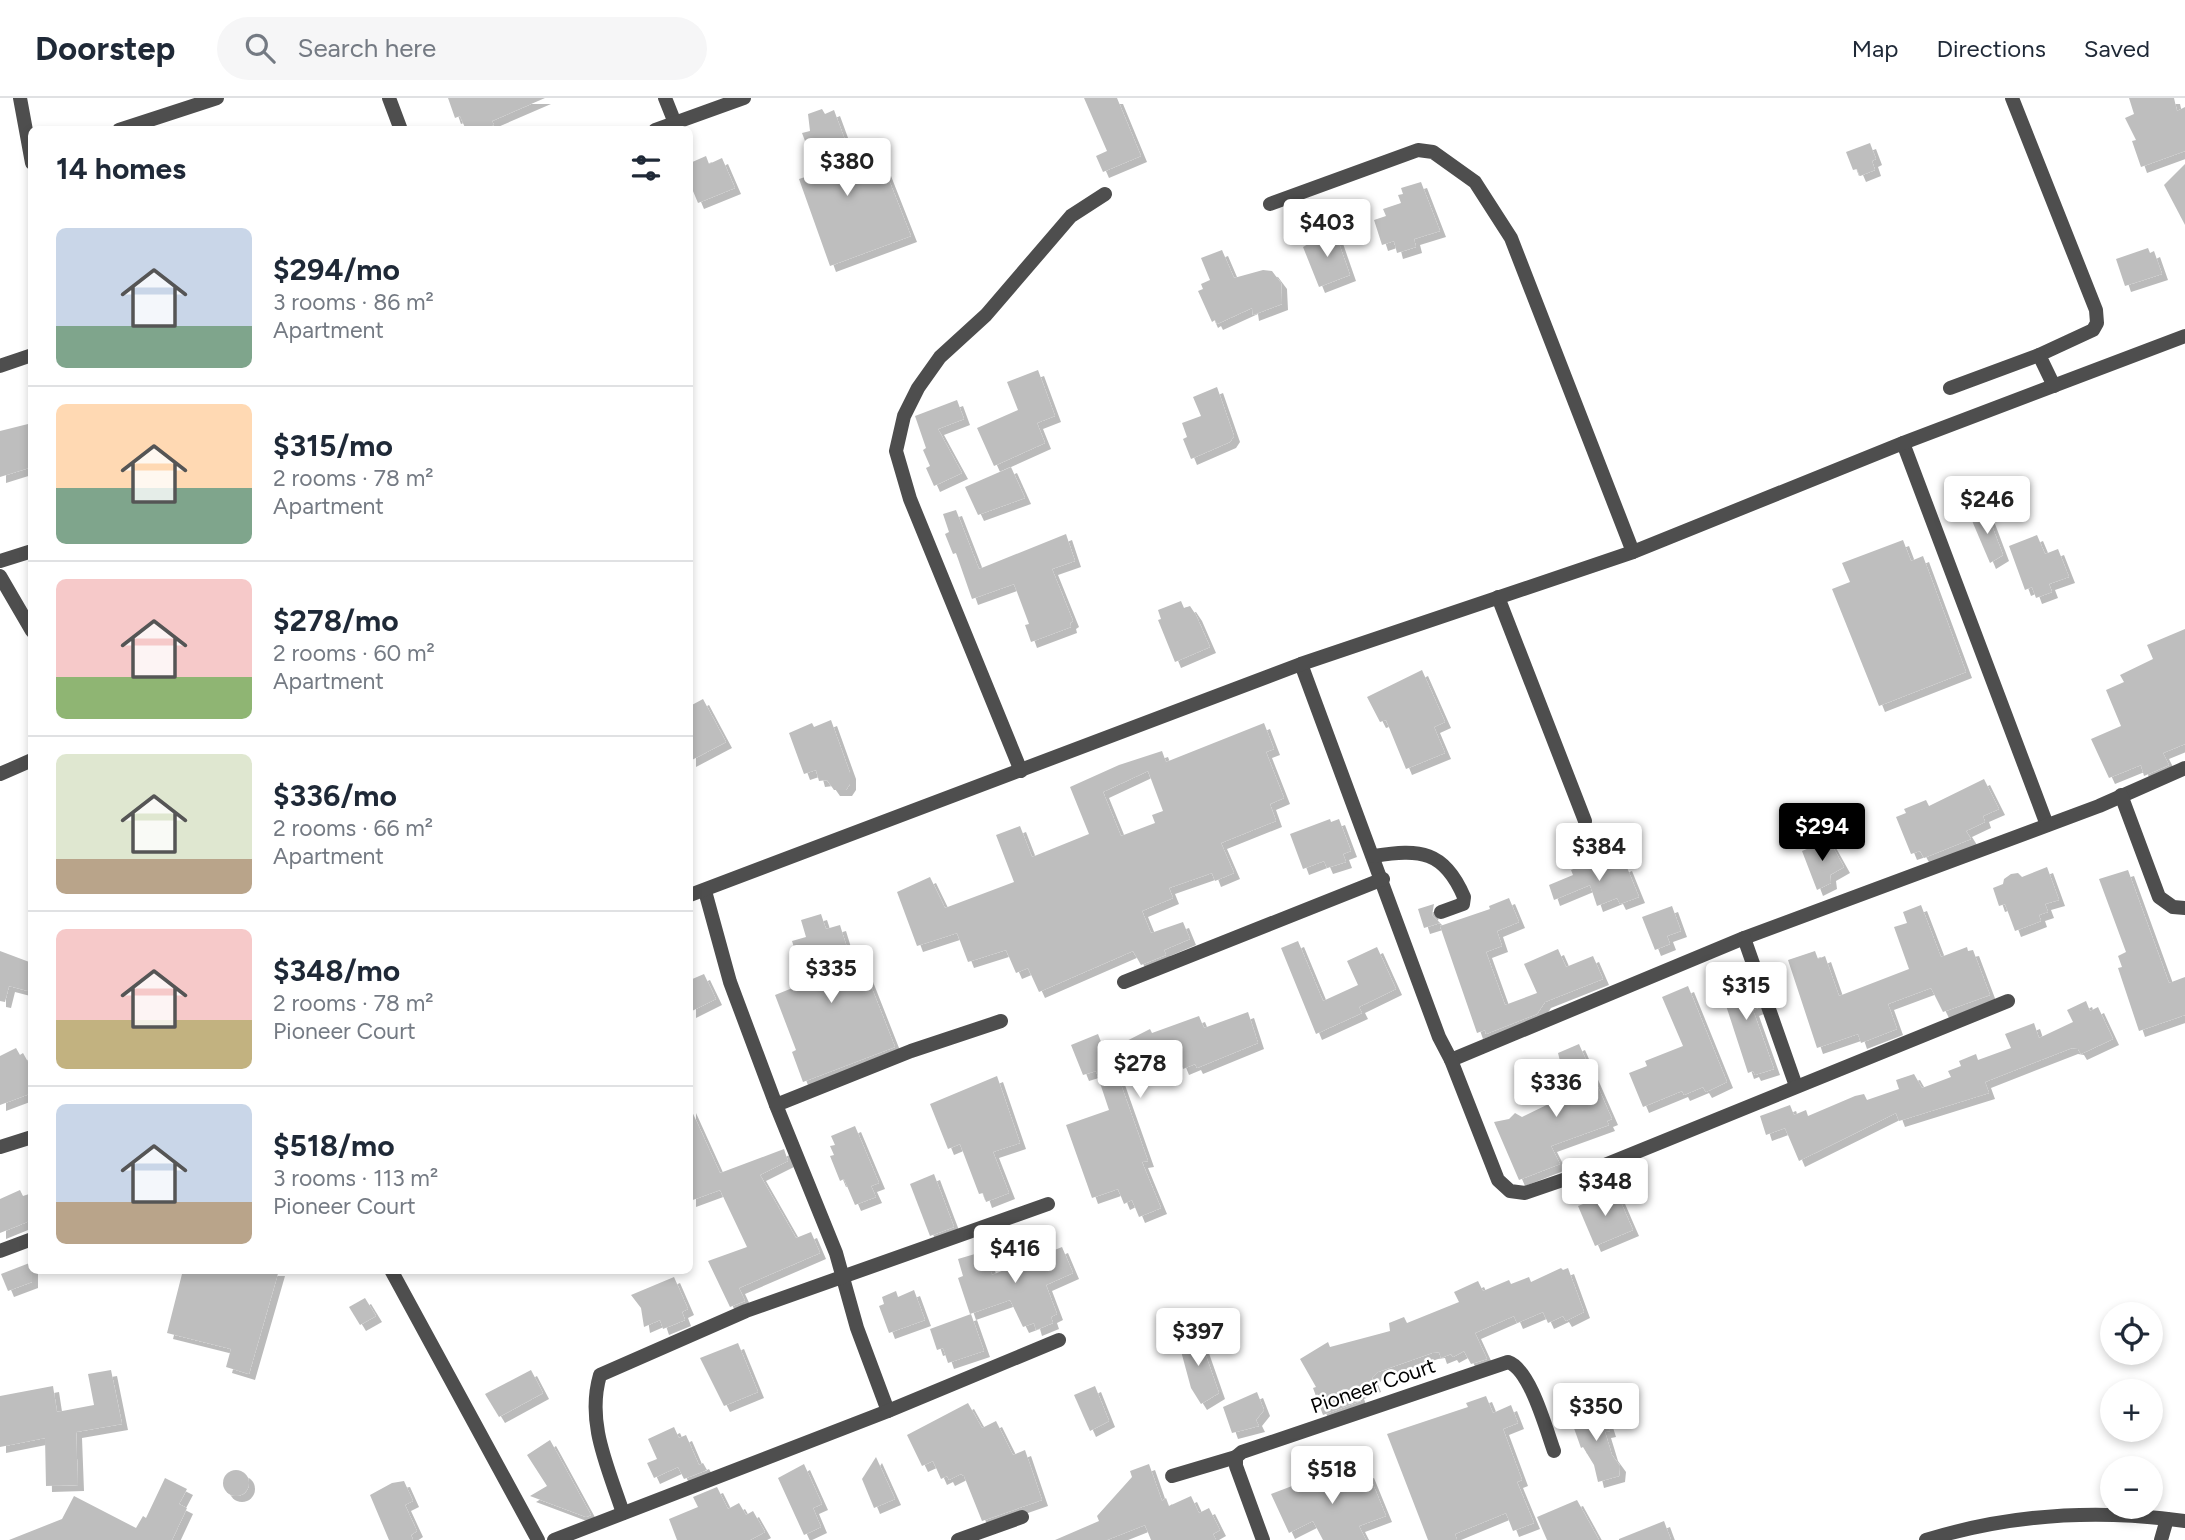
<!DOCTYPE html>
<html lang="en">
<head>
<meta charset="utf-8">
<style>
	body { margin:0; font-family:Figtree,sans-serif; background:#f6f6f7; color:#1f2937; height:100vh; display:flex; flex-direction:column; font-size:26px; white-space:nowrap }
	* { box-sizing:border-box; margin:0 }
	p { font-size:23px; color:#747a83 }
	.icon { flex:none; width:38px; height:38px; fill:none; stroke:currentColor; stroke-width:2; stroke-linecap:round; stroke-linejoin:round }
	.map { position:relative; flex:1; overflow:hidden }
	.details { position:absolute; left:28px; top:28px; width:665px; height:1148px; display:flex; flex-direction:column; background:#fff; border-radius:10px; box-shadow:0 4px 10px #0003 }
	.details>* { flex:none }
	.tools { position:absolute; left:2100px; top:1204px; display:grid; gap:14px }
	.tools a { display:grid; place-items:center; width:63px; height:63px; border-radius:50%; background:#fff; box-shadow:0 4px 10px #0003; font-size:35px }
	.price { position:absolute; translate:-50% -60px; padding:0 16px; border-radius:7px; background:#fff; color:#222; font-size:23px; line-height:46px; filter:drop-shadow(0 2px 4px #0008) }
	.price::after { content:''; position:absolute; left:50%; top:42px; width:21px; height:16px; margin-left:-10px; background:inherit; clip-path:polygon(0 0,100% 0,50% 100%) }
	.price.on { background:#000; color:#fff }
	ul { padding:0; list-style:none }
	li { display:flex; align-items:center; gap:21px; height:175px; padding:0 28px }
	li+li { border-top:2px solid #e0e1e3 }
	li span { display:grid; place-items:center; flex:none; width:196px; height:140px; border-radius:10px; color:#555 }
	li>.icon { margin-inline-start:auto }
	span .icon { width:84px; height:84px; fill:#fffc; stroke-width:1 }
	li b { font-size:30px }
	h2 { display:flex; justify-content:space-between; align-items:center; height:84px; padding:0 28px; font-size:30px }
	header { display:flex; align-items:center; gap:42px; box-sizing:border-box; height:98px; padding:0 35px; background:#fff; border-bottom:2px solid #e0e1e3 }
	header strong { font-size:33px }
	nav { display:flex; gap:38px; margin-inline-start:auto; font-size:24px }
	.search { width:490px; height:63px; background:#f6f6f7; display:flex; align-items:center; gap:18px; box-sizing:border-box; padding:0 24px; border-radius:38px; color:#747a83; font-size:26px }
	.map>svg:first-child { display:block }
	.building { fill:#bebebe; fill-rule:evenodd; filter:url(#shadow) }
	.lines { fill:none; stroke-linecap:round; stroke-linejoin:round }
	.street { stroke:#4e4e4e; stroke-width:14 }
	.labels { text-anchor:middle; stroke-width:5; stroke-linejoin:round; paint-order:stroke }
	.street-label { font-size:21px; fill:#000; stroke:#fff }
</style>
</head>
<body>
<header>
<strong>Doorstep</strong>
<div class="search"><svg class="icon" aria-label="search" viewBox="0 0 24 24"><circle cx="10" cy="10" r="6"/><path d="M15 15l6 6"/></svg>Search here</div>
<nav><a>Map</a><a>Directions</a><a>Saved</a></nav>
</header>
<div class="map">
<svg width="2185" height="1442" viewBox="0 0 2185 1442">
	<defs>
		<filter id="shadow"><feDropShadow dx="6" dy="6" stdDeviation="0" flood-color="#0004"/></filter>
	</defs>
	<rect width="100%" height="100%" fill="#fff"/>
	<g class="building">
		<polygon points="448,0 545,0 492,23 494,27 481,32 466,32 460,18 455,20"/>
		<polygon points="1084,0 1117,0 1141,58 1103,74 1096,58 1107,53"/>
		<polygon points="2129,0 2174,0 2177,13 2185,9 2185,53 2141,69 2132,43 2136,42 2125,20 2134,16"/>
		<polygon points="822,11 825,16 834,12 845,42 839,44 854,84 885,72 911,138 830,168 799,81 817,75 802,35 810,33 808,16"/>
		<polygon points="1870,45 1876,61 1872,63 1875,72 1860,78 1857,71 1853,72 1846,54"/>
		<polygon points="706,58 709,66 722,60 735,90 698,105 690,86 690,65"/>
		<polygon points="2185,66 2185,127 2164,87"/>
		<polygon points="1421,84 1440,133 1414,141 1416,149 1397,155 1394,143 1382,147 1374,122 1386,118 1383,111 1401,105 1398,97 1403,96 1401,90"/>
		<polygon points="1334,131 1350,177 1319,189 1303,149"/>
		<polygon points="2148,150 2150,155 2154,153 2162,176 2125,188 2116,161"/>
		<polygon points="1222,152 1234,180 1263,172 1272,173 1281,185 1282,206 1253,217 1252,210 1217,226 1215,222 1212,224 1198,193 1203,191 1201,186 1210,182 1201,160"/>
		<polygon points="1038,272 1055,318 1037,325 1045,345 994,368 977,330 1018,312 1007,284"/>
		<polygon points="1217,289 1234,338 1230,344 1191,361 1183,341 1187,339 1182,325 1201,318 1193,299"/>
		<polygon points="957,302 964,321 938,331 962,375 934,388 926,370 930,368 923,352 926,350 915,318"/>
		<polygon points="32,325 32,369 0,379 0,333"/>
		<polygon points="1011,369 1025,400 978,417 965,389"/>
		<polygon points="956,412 979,471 1066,436 1075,463 1052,471 1073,523 1070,525 1071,529 1031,544 1025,527 1029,526 1014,486 972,501 956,455 953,456 945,436 949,434 943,416"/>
		<polygon points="1986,412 2003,457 1990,465 1970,418"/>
		<polygon points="2037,437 2045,456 2058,451 2069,479 2049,486 2052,494 2036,500 2032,489 2025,492 2009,448"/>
		<polygon points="1903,442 1911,463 1923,458 1966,574 1879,608 1832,491 1850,484 1842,465"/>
		<polygon points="1181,503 1184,510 1190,508 1196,517 1210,549 1175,564 1158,522 1161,521 1158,512"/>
		<polygon points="2185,531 2185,646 2163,655 2169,667 2144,678 2141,667 2109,680 2091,641 2121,628 2106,592 2124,584 2120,577 2153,561 2147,547"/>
		<polygon points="1422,572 1445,624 1434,629 1445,655 1406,671 1386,622 1380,624 1367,599"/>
		<polygon points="703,601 726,644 690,663 690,608"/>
		<polygon points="831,622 850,675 850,686 846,692 834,692 827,682 819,683 816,672 804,676 789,635 812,625 814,629"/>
		<path d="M 1264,625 L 1274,651 L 1266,654 L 1284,700 L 1270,706 L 1276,723 L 1221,745 L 1234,775 L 1215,783 L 1212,775 L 1169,790 L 1173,800 L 1142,813 L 1151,835 L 1183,824 L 1190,841 L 1164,852 L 1166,857 L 1141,867 L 1133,853 L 1039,894 L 1028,870 L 1016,875 L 1006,852 L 968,864 L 957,835 L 917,848 L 897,794 L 930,779 L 945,810 L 1014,784 L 996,737 L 1020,728 L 1032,759 L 1089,736 L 1070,689 L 1119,667 L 1162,653 L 1166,664 ZM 1148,673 L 1163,713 L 1152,717 L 1155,725 L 1121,738 L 1103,694 Z"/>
		<polygon points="1984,681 1999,711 1983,718 1985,724 1966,733 1971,741 1924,760 1920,753 1911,756 1896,719 1906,715 1904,711 1926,702 1929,708"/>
		<polygon points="1330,721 1331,724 1339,721 1351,753 1343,756 1346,764 1327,770 1324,763 1303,771 1290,736"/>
		<polygon points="1829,742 1844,769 1830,777 1831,785 1817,792 1802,753"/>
		<polygon points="1612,762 1617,771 1626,767 1639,799 1620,806 1617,800 1597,808 1590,787 1554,802 1549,787 1573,777 1571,772 1588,765 1590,771"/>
		<polygon points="2047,769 2059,802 2045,806 2048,814 2039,817 2041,823 2015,833 2005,806 1999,808 1993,790 2003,786 2004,781 2011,776 2018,775 2022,779"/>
		<polygon points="2128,772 2169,885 2185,879 2185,917 2139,933 2118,870 2122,869 2118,858 2126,854 2099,781"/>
		<polygon points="1509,800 1519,824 1497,833 1502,848 1486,854 1505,907 1537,895 1524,866 1558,851 1566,869 1593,858 1603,881 1545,904 1537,916 1486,936 1485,932 1477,935 1440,828 1490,811 1489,808"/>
		<polygon points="1434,806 1432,817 1440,825 1424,830 1418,811"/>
		<polygon points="1921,807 1941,859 1967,849 1968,853 1973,852 1990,897 1943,914 1931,890 1888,906 1897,931 1861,945 1858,936 1817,950 1788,862 1815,853 1818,861 1825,858 1839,898 1909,871 1894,829 1907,825 1903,814"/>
		<polygon points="1672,808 1681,833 1667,838 1670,846 1655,852 1642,819"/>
		<polygon points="821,816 826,831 840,827 851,863 860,860 895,949 803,984 792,954 796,952 775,897 805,885 792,843 806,839 801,822"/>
		<polygon points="1298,843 1323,903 1358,887 1347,863 1377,849 1396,891 1359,909 1362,915 1316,936 1281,850"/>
		<polygon points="0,853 32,865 32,894 9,888 5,904 0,903"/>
		<polygon points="1744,869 1758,910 1753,912 1774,971 1755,977 1753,973 1748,975 1719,886 1734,881 1732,873"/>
		<polygon points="704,876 716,901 690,914 690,882"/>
		<polygon points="1688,888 1727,984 1706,994 1703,989 1684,997 1682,993 1643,1009 1629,975 1647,968 1645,963 1683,948 1662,899"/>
		<polygon points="2086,903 2090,913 2098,909 2113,941 2081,956 2078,951 2072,950 1985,984 1989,995 1899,1023 1896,1015 1799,1063 1785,1030 1766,1037 1760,1018 1790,1007 1794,1017 1806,1012 1808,1018 1855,998 1864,996 1867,1002 1899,991 1896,982 1914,976 1922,990 1951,979 1948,973 1961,968 1959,963 1976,956 1978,962 2011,950 2005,936 2034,925 2039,940 2073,924 2067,912"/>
		<polygon points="1248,914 1258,945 1197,970 1195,966 1183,971 1177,956 1119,981 1148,1063 1142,1064 1161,1110 1139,1119 1132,1102 1124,1106 1118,1091 1092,1100 1066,1027 1109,1012 1096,973 1083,977 1071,947 1098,936 1105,954 1150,931 1152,935 1199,918 1204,930"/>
		<polygon points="1579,946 1612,1021 1607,1023 1609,1027 1551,1048 1560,1066 1519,1082 1494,1024 1509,1021 1515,1015 1522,1019 1567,997 1558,977 1563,975 1558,955"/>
		<polygon points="16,950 20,957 23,955 32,971 32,995 0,1007 0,958"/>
		<polygon points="997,978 1020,1045 993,1054 1009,1095 986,1104 983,1095 979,1096 960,1046 948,1051 930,1006"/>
		<polygon points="690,1009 720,1075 784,1051 788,1063 760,1077 796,1140 811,1134 820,1155 739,1190 745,1203 730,1209 708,1163 747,1149 720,1092 690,1103"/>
		<polygon points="855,1028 879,1085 871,1088 876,1099 855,1107 844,1081 840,1083 830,1058 834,1057 830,1048 835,1047 831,1038"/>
		<polygon points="934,1076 954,1129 930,1138 910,1086"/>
		<polygon points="20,1092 23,1098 32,1095 32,1122 0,1135 0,1101"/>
		<polygon points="1616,1093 1633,1132 1595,1148 1578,1108"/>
		<polygon points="1050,1148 1052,1153 1062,1149 1073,1175 1046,1187 1057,1216 1051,1219 1053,1225 1036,1232 1034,1225 1023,1229 1010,1202 970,1216 958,1180 963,1178 958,1161 985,1153 992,1177 1028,1162 1027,1159"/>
		<polygon points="32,1164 32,1184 8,1193 1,1176"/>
		<polygon points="1561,1170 1563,1172 1568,1170 1584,1214 1566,1223 1563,1218 1548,1225 1543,1214 1517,1225 1514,1218 1475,1235 1487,1261 1471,1266 1464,1253 1453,1259 1451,1256 1441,1260 1439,1254 1432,1255 1378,1274 1372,1280 1375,1288 1358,1295 1361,1303 1323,1317 1313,1290 1316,1289 1300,1261 1328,1244 1330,1249 1379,1236 1390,1233 1389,1225 1404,1219 1407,1225 1459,1204 1454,1194 1478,1183 1483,1193 1509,1182 1511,1186 1529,1179 1531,1184"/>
		<polygon points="183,1172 279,1172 249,1276 226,1269 231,1251 167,1235"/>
		<polygon points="674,1179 688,1211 682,1214 685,1222 663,1231 660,1222 644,1229 641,1210 631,1197"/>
		<polygon points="914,1192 925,1222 889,1235 879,1208 884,1206 882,1199 896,1193 898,1199"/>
		<polygon points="365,1200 376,1218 360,1227 349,1209"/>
		<polygon points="971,1216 984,1253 948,1265 943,1250 937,1252 930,1231"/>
		<polygon points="1198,1235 1219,1295 1201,1306 1191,1290 1178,1242"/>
		<polygon points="738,1245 758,1294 724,1308 700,1260"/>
		<polygon points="111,1272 122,1326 76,1334 78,1387 46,1388 45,1340 0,1349 0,1298 53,1288 57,1314 94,1307 88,1276"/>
		<polygon points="531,1272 543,1295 499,1319 485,1296"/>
		<polygon points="1095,1288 1109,1323 1090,1333 1074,1297"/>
		<polygon points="1257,1294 1264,1312 1256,1322 1259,1328 1232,1335 1223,1309"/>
		<polygon points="1486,1298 1493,1315 1511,1307 1518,1325 1503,1331 1522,1382 1517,1384 1534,1425 1513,1433 1506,1415 1455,1436 1457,1442 1428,1442 1387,1336 1468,1309 1466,1305"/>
		<polygon points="968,1305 982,1330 996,1323 1013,1357 1025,1352 1042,1402 982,1423 964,1378 961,1376 949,1382 947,1378 941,1381 933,1363 922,1368 907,1337"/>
		<polygon points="1595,1311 1596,1314 1603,1311 1610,1333 1605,1334 1612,1357 1620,1368 1619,1378 1598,1384 1594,1367 1583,1349 1581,1350 1570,1319"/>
		<polygon points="674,1329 679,1340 686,1337 699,1367 703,1365 707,1372 684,1381 678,1369 654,1380 647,1365 657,1361 648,1341"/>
		<polygon points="550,1342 555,1351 591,1417 586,1419 530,1398 547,1388 527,1357"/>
		<polygon points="876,1359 895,1401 874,1410 862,1381"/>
		<polygon points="804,1366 822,1406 813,1410 821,1429 804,1437 778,1380"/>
		<polygon points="1149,1366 1162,1403 1166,1400 1169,1408 1191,1398 1199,1415 1209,1410 1220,1432 1213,1436 1216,1442 1151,1442 1145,1427 1107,1442 1055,1442 1099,1423 1097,1418 1132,1379 1130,1373"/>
		<polygon points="1362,1368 1365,1375 1368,1374 1386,1418 1359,1428 1366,1442 1323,1442 1313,1423 1289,1435 1271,1396 1300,1385 1304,1394"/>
		<circle cx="236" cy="1385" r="13"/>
		<polygon points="165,1380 187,1391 179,1406 187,1410 172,1442 9,1442 62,1421 74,1398 136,1430 143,1418 146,1420"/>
		<polygon points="404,1383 413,1403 405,1407 417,1433 411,1437 413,1442 389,1442 370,1397 392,1385"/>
		<polygon points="717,1389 728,1411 739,1405 746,1417 753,1413 765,1434 750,1442 677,1442 669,1421 698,1409 693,1399"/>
		<polygon points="1577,1402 1599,1442 1547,1442 1537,1419"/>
		<polygon points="1664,1423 1671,1442 1619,1442 1619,1441"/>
	</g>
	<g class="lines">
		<g class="street">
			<polyline points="20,0 32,65"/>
			<polyline points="389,0 401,32"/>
			<polyline points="665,0 675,25"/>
			<polyline points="2012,0 2096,212 2097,225 2093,232 2039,257 2054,288"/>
			<polyline points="119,32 217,0"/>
			<polyline points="655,32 744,0"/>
			<polyline points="1270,106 1418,52 1433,54 1475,84 1511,140 1633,454"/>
			<polyline points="0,268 32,257"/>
			<polyline points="1950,290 2039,257"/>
			<polyline points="1903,345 2047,727"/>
			<polyline points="0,463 32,453"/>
			<polyline points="0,478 32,533"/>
			<polyline points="1498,499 1585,723"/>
			<polyline points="1301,566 1439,939 1451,962 1744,840 2099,708 2185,670"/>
			<polyline points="1021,673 910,401 896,353 904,318 918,290 940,259 986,217 1071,118 1105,96"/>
			<polyline points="0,676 32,662"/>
			<polyline points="2121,697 2159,799 2173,809 2185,810"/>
			<path d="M 1374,758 C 1420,751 1444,752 1464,799 L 1463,806 L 1441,814"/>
			<polyline points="705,793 730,884 776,1007 836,1155 857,1230 888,1313"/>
			<polyline points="690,797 1301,566 1633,454 1903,345 2185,238"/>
			<polyline points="1744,840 1796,988"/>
			<polyline points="1124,884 1383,781"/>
			<polyline points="1451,962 1498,1082 1510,1093 1525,1095 1595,1071 2008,903"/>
			<polyline points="776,1007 911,953 1001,923"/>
			<polyline points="0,1049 32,1039"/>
			<polyline points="0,1153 32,1141"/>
			<polyline points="391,1172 538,1442"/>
			<polyline points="1172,1378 1236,1359"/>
			<path d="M 623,1415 C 608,1369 586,1325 600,1277 L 746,1213 L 1048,1106"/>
			<polyline points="554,1442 888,1313 1059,1242"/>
			<polyline points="958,1442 1022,1419"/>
			<path d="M 1263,1442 L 1236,1368 L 1236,1359 L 1242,1354 L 1508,1264 C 1530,1271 1546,1331 1554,1353"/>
			<path d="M 1926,1442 C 2010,1416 2098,1411 2185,1423"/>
			<polyline points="2161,1442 2167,1421"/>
		</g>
	</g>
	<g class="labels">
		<g class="street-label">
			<text transform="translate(1373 1288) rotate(-19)" y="7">Pioneer Court</text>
		</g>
	</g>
</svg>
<div class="tools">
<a><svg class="icon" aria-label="locate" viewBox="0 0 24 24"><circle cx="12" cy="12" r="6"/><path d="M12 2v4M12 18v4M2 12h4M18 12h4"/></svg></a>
<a>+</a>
<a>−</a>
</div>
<b class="price" style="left:847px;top:100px">$380</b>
<b class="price" style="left:1327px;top:161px">$403</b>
<b class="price" style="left:1987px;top:438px">$246</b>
<b class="price on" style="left:1822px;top:765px">$294</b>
<b class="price" style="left:1599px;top:785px">$384</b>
<b class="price" style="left:831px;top:907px">$335</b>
<b class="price" style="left:1746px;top:924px">$315</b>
<b class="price" style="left:1140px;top:1002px">$278</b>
<b class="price" style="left:1556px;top:1021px">$336</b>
<b class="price" style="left:1605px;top:1120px">$348</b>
<b class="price" style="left:1015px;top:1187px">$416</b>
<b class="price" style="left:1198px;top:1270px">$397</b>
<b class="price" style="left:1596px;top:1345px">$350</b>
<b class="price" style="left:1332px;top:1408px">$518</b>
<section class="details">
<h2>14 homes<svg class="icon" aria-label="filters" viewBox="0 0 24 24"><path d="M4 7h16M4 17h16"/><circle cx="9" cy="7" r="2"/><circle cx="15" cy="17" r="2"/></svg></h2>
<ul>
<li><span style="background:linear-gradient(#c9d6e8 70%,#7fa58c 0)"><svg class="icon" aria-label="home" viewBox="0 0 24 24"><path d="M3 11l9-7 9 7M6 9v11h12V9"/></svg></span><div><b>$294/mo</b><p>3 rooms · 86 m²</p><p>Apartment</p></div></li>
<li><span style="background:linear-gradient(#ffd9b3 60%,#7fa58c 0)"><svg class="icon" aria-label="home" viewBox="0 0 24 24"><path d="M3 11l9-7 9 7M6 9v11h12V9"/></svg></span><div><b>$315/mo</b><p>2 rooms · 78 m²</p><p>Apartment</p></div></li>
<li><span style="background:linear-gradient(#f6c9c9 70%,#8fb573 0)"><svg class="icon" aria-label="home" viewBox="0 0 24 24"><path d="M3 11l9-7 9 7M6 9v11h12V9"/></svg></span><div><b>$278/mo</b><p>2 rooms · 60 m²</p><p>Apartment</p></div></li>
<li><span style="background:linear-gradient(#dfe7d0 75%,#b9a48a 0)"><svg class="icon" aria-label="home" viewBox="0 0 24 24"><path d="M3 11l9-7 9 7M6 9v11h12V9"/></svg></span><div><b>$336/mo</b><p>2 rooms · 66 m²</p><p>Apartment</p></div></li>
<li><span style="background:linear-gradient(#f6c9c9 65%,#c2b280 0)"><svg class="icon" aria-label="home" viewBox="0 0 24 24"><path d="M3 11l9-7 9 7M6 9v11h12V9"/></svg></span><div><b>$348/mo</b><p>2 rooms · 78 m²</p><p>Pioneer Court</p></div></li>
<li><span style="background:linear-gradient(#c9d6e8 70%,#b9a48a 0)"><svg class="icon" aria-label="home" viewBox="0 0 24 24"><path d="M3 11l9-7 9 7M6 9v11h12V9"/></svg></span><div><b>$518/mo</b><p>3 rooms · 113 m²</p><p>Pioneer Court</p></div></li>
</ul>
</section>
</div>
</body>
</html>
